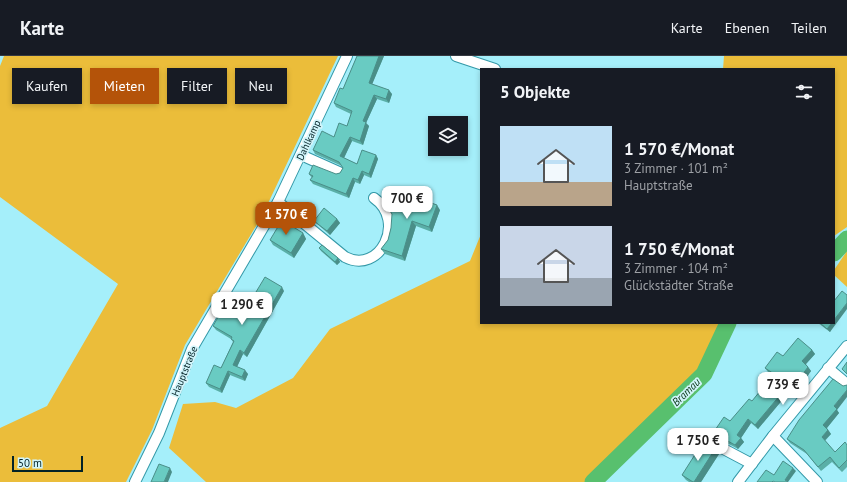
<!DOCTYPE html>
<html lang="de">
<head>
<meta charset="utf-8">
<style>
	body { margin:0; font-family:"PT Sans",sans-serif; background:#242831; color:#f1f3f6; height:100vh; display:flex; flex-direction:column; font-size:15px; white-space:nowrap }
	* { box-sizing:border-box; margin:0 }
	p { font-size:13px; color:#9ea1a6 }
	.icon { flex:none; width:22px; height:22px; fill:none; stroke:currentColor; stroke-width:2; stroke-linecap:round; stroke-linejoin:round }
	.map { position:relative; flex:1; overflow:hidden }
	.sheet { position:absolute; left:480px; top:12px; width:355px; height:256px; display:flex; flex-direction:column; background:#171b24; border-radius:0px; box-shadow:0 2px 6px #0003 }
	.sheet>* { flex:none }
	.hud { position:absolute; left:12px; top:12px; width:380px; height:36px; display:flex; gap:8px }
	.tools { position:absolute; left:428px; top:60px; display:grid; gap:8px }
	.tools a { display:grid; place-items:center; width:40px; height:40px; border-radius:0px; background:#171b24; box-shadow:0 2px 6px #0003; font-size:20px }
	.scale { position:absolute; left:12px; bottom:10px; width:71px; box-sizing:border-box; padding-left:4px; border:2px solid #032327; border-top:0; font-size:11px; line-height:14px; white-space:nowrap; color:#032327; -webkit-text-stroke:3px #d2f5fb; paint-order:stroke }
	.price { position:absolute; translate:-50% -34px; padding:0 9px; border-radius:8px; background:#fff; color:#222; font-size:13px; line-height:26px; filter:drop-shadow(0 1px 2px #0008) }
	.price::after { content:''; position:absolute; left:50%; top:24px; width:12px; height:9px; margin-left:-6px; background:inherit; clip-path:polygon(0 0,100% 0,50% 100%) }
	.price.on { background:#b45309; color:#fff }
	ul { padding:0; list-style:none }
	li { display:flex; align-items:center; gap:12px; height:100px; padding:0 20px }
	li span { display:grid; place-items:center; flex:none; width:112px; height:80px; border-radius:0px; color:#555 }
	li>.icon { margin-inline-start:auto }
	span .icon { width:48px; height:48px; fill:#fffc; stroke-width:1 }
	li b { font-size:17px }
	h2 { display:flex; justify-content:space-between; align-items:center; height:48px; padding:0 20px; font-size:17px }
	.pill { padding:0 14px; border-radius:0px; background:#171b24; box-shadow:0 2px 6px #0003; font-size:14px; line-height:36px }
	.pill.on { background:#b45309; color:#fff }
	header { display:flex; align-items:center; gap:24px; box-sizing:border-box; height:56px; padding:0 20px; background:#171b24; border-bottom:1px solid #363941 }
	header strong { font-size:19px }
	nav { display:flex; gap:22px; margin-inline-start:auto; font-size:14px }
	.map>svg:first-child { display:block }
	.green { fill:#ebbd3a }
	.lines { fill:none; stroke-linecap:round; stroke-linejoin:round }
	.river { stroke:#58c06e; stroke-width:17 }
	.minor-casing { stroke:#3499a8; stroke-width:12 }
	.minor { stroke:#fff; stroke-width:10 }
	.wall { fill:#5aafa7 }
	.shaded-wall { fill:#4a8e88 }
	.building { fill:#69cbc2; stroke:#4a8e88 }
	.labels { text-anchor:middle; stroke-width:3.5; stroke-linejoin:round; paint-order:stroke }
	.street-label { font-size:10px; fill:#032327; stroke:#d2f5fb }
	.water-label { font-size:11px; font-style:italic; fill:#073313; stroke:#d2f5fb }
</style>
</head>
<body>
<header>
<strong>Karte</strong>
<nav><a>Karte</a><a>Ebenen</a><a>Teilen</a></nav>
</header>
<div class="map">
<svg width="847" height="426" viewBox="0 0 847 426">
	<rect width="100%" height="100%" fill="#a5effa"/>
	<g class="green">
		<polygon points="4,0 338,0 262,160 185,289 152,374 126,426 0,426 0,372 47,350 118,228 0,141 0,10"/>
		<polygon points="724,0 847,0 847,171 834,180 834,13 723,13"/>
		<polygon points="481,178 481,267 726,267 702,318 591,426 206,426 169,392 183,348 215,346 236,352 293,322 330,273 470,205"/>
		<polygon points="847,195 847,231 834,219 834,214"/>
	</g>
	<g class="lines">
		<g class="river">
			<polyline points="834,197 847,183"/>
			<polyline points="593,426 704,318 728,267"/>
		</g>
		<g class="minor-casing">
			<g id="minor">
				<polyline points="456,0 495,13"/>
				<polyline points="301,99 339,116"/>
				<path d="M 278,146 L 345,201 C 380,219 407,165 374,142"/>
				<polyline points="828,312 847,328"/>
				<polyline points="773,380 817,426"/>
				<polyline points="685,387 689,381 699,380 752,408"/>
				<polyline points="135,426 159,377 192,293 278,146 347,0"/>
				<polyline points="738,426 773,380 847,290"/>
			</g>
		</g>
		<use href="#minor" class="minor"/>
	</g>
	<g class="wall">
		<polygon points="357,0 384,0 372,28 392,38 389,47 377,43 366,67 369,70 363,89 352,85 344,102 357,108 376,99 378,103 371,122 364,119 360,128 355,126 349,142 313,128 310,124 312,122 309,118 336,118 340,117 343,112 342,110 315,98 313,94 334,81 347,70 351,58 336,51 334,47 343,33"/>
		<polygon points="440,154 432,176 416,170 405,205 385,198 381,193 388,184 391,172"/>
		<polygon points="337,163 340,167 330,179 317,168 314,165"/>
		<polygon points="303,177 306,183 294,202 273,189 270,184"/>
		<polygon points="319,192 338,202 340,206 337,209 321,195"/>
		<polygon points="284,235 247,301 243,298 237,311 248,318 245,325 230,319 222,337 209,331 206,327 221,312 233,286 231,283 216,274 213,270 250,246"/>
		<polygon points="818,267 834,267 830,276"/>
		<polygon points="812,294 815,298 806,308 811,315 799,332 791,339 789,336 758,373 751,367 741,382 744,386 738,393 716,381 713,377 730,365 752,345 773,319 768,316 765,312 783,300"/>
		<polygon points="837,354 839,357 827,372 831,378 825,385 835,396 847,389 847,411 842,416 832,406 821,415 807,398 790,387 787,383"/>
		<polygon points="715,393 719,398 701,426 689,426 686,424 682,419"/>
	</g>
	<g class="shaded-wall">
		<polygon points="379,0 384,0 371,31 369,27"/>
		<polygon points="389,34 392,38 389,47 386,43"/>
		<polygon points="374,39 377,43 366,67 369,70 363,89 360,85 363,65"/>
		<polygon points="350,81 352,85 343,104 340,100"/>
		<polygon points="376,99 378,103 371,122 369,118"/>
		<polygon points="362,115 364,119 360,128 358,124"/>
		<polygon points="353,122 355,126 349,142 346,138"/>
		<polygon points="437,149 440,154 432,176 429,171"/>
		<polygon points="337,163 340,167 330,179 327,175"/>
		<polygon points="412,165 416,170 405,205 402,200"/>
		<polygon points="303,177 306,183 294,202 291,197"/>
		<polygon points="338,202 340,206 337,209 335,206"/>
		<polygon points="282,231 284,235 247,301 244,297"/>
		<polygon points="847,247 847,253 830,276 827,273 832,267 834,267 834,264"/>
		<polygon points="240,294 243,298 236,313 233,309"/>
		<polygon points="812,294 815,298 805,309 802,305"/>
		<polygon points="808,311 811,315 799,332 796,327"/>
		<polygon points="245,314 248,318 245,325 242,321"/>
		<polygon points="228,315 230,319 222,337 220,333"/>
		<polygon points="786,332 789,336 758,373 755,369"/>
		<polygon points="847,334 847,341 837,354 839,357 826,373 823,369 834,350"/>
		<polygon points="748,363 751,367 741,382 744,386 738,393 735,389 737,379"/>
		<polygon points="828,374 831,378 824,385 822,381"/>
		<polygon points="715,393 719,398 701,426 694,426"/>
		<polygon points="170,412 172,416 168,426 164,426"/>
		<polygon points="793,412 796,415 788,426 785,424"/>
	</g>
	<g class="building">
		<polygon points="357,0 379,0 369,27 389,34 386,43 374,39 363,65 366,66 360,85 350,81 340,100 357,108 362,94 376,99 369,118 362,115 358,124 353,122 346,138 310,124 313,120 309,118 313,109 336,118 340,117 343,112 339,106 313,94 322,75 334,81 339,67 347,70 352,55 334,47 340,32 343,33"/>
		<polygon points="397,135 437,149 429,171 412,165 402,200 381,193 388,184 391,172 392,158 390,155"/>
		<polygon points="324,152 337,163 327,175 314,165"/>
		<polygon points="282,164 303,177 291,197 270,184"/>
		<polygon points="322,189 338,202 335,206 319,192"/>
		<polygon points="265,221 282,231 244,297 240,294 233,309 245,314 242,321 228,315 220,333 206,327 214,309 221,312 234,285 231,283 232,281 213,270 232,237 250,246"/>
		<polygon points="842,235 847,239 847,247 834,264 834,245"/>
		<polygon points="820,267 832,267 827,273"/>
		<polygon points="798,282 812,294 802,305 808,311 796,327 788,335 786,332 755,369 748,363 737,379 741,382 735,389 713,377 724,361 730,365 749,343 752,345 774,318 765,312 777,296 783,300"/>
		<polygon points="847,306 847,318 842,313"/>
		<polygon points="833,323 843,330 847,329 847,334 834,350 837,353 823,369 828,374 822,381 835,396 845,386 847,389 847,404 839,412 830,401 818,411 804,394 787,383 799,364"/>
		<polygon points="703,386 715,393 694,426 693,426 682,419"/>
		<polygon points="783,405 793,412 785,424 788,426 775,426 773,425 772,426 757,426 766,414 774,419"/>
		<polygon points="159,408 170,412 164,426 151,426"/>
	</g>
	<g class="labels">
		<g class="street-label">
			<text transform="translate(308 84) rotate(-65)" y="4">Dahlkamp</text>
			<text transform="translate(184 315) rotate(-68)" y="4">Hauptstraße</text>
		</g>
		<g class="water-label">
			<text transform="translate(686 336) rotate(-44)" y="4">Bramau</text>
		</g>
	</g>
</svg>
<div class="tools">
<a><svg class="icon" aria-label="layers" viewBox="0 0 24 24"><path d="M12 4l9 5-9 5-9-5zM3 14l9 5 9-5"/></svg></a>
</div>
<div class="scale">50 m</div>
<b class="price" style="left:407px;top:164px">700 €</b>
<b class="price on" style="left:286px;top:180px">1 570 €</b>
<b class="price" style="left:242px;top:270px">1 290 €</b>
<b class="price" style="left:783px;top:350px">739 €</b>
<b class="price" style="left:698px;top:406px">1 750 €</b>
<div class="hud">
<a class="pill">Kaufen</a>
<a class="pill on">Mieten</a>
<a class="pill">Filter</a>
<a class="pill">Neu</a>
</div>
<section class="sheet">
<h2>5 Objekte<svg class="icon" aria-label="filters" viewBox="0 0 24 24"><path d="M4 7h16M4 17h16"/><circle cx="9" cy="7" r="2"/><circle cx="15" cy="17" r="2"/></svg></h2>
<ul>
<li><span style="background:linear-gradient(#bfe0f5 70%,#b9a48a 0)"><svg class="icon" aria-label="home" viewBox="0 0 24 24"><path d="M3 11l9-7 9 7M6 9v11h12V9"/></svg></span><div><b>1 570 €/Monat</b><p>3 Zimmer · 101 m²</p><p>Hauptstraße</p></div></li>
<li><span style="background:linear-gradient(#c9d6e8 65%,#9aa5b1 0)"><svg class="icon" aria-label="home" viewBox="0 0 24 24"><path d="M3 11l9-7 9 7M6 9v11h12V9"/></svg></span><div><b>1 750 €/Monat</b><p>3 Zimmer · 104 m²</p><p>Glückstädter Straße</p></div></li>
</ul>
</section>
</div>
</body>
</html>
